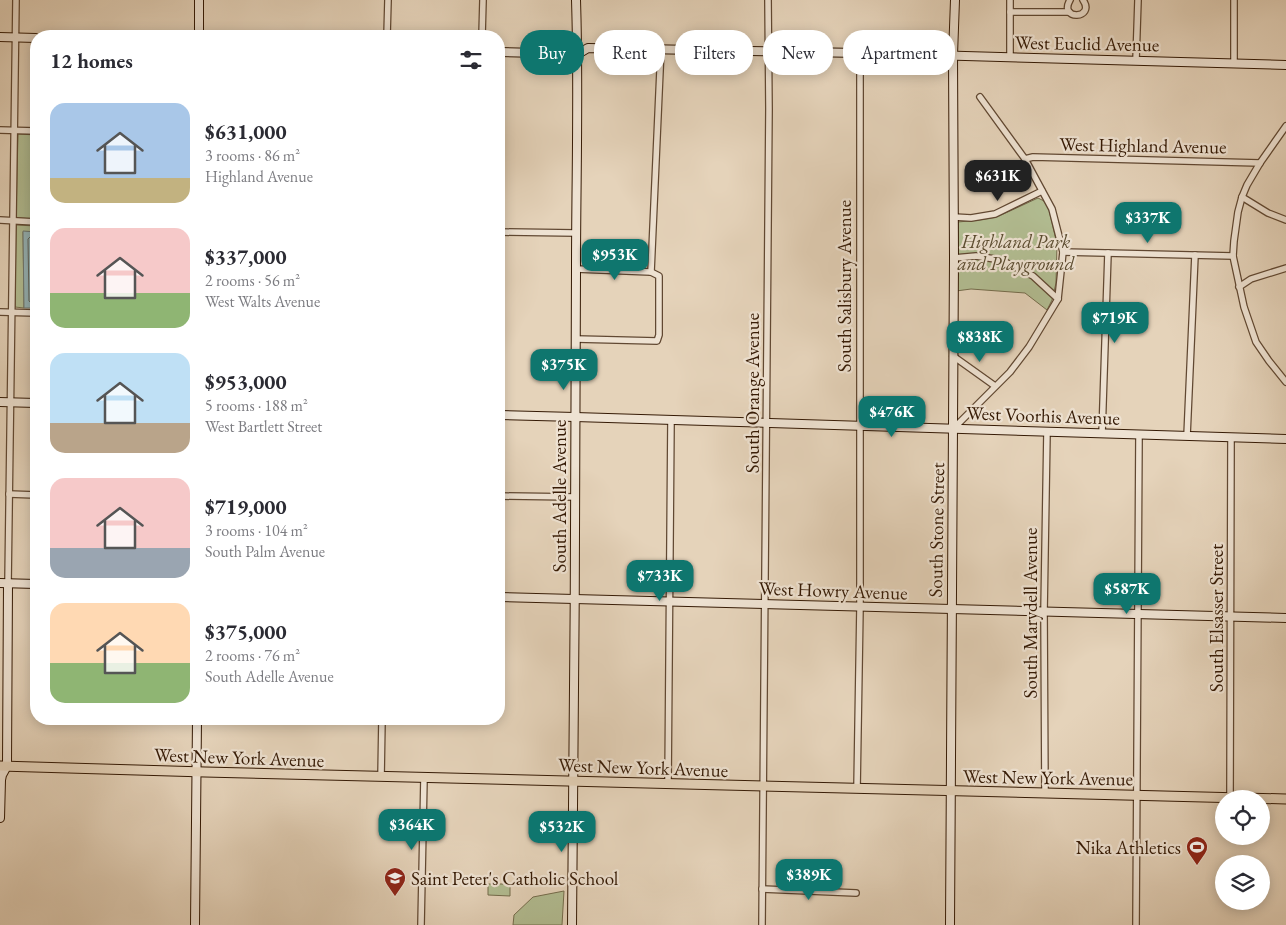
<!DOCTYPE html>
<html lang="en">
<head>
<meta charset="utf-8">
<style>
	body { margin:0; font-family:"EB Garamond",serif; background:#f2f2f3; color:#2b2b33; height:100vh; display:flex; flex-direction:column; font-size:19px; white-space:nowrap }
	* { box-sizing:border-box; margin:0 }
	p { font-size:16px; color:#7c7c81 }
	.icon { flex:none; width:28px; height:28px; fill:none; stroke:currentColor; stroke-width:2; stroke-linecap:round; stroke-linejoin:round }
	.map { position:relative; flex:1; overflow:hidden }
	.panel { position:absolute; left:30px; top:30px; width:475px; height:695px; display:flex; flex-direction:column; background:#fff; border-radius:20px; box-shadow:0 2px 12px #0003 }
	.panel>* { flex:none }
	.guide { position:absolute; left:520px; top:30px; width:475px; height:45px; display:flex; gap:10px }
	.tools { position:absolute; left:1215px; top:790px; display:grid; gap:10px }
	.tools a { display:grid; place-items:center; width:55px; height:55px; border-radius:50%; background:#fff; box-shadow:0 2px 12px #0003; font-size:25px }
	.price { position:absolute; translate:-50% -42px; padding:0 11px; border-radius:10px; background:#0f766e; color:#fff; font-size:16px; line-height:32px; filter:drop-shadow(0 1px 2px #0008) }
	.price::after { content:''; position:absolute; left:50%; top:30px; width:15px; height:11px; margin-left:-8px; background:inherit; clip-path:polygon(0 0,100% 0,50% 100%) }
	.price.current { background:#222; color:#fff }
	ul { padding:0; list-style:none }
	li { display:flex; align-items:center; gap:15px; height:125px; padding:0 20px }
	li span { display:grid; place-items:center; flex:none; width:140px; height:100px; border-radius:15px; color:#555 }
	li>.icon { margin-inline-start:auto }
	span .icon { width:60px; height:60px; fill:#fffc; stroke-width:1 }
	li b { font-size:21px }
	h2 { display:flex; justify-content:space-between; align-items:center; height:60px; padding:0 20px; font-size:21px }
	.pill { padding:0 18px; border-radius:20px; background:#fff; box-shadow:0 2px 12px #0003; font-size:18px; line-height:45px }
	.pill.current { background:#0f766e; color:#fff }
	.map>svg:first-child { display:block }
	.green { fill:#b2bd92; stroke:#746c4c }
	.water { fill:#98b6b8; stroke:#707870 }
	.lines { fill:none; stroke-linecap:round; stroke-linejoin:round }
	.shore { stroke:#66685e; stroke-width:1 }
	.street-casing { stroke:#614832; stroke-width:8 }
	.secondary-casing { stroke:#351a05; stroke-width:10 }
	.primary-casing { stroke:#351a05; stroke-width:11 }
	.street { stroke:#eee2d2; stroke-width:5.5 }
	.secondary { stroke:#eee2d2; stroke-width:8 }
	.primary { stroke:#e5d3ba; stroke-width:9 }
	.labels { text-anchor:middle; stroke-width:4.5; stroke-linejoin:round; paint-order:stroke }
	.street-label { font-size:19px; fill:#351a05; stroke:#eee2d2 }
	.park-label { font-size:19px; font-style:italic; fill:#5a4b2f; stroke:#eee2d2 }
	.poi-label { font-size:19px; fill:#351a05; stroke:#eee2d2; text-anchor:end }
</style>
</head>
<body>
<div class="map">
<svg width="1286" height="925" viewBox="0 0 1286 925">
	<rect width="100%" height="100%" fill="#e5d3ba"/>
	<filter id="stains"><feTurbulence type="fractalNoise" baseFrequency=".004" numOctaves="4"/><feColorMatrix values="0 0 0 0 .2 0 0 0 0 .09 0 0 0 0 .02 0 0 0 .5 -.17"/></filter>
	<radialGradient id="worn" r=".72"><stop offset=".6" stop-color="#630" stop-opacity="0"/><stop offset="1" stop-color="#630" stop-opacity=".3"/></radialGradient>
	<g class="green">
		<polygon points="18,134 36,135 36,219 16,218"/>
		<polygon points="1038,198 1044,201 1049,210 1057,244 1056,283 1052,300 1047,310 1025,293 971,289 956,291 958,222 979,220 997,217"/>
		<polygon points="16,225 36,226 36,232 23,232 24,308 15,307"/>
		<polygon points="488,884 510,884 510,896 488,895"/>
		<polygon points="564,891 562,925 513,925 514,915 533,897"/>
	</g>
	<polygon class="water" points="23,231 36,232 36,308 24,308"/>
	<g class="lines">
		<g class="shore">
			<polyline points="36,237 30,237 28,239 29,301 31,303 36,303"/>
			<polyline points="36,243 35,245 35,294 36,296"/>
		</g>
		<g class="street-casing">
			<g id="street">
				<path d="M 1070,0 C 1058,21 1096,19 1083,0"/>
				<polyline points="1234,0 1234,63"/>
				<polyline points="1010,12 1069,12"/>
				<polyline points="387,36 388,0"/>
				<polyline points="482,36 483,0"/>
				<polyline points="1010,57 1010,0"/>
				<polyline points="1136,60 1138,0"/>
				<polyline points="1286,126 1260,163 1247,185 1242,197 1238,212 1234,241 1233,256 1244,307 1256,342 1269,361 1286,382"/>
				<polyline points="0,130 36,131"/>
				<polyline points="1025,159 1033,157 1260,163"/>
				<polyline points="1242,197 1268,213 1286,220"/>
				<polyline points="954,217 971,218 995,214 1042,191"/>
				<polyline points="0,220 36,222"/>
				<polyline points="499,232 576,233"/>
				<polyline points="1063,252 1233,256"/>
				<polyline points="954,258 976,256 1001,260 1033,276 1058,299"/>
				<polyline points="576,269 651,272 659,276 659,335 657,341 576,339"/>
				<polyline points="651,272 661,48"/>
				<polyline points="1239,287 1251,279 1286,268"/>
				<polyline points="0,312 36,313"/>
				<polyline points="953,356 995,386"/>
				<polyline points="953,429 1010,372 1029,347 1058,299 1063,252 1052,209 1025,159 980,97"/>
				<polyline points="1102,434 1108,253"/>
				<polyline points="1187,436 1195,255"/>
				<polyline points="9,494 36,495"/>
				<polyline points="499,496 575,497"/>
				<polyline points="8,583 16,0"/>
				<polyline points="381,777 382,719"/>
				<polyline points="668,784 671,420"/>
				<polyline points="857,789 860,607 860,53"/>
				<polyline points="1045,794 1044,612 1047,432"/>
				<polyline points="1230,798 1231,438"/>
				<polyline points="762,889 856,893"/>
				<polyline points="421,925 424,778"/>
				<polyline points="762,925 769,109 768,0"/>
				<polyline points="1136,925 1139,435"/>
			</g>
		</g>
		<g class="secondary-casing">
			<g id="secondary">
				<polyline points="199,36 199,0"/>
				<polyline points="0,37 36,38"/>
				<polyline points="499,52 578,54 588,48 860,53 1286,65"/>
				<polyline points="0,402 36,403"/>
				<polyline points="499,415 575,417 1286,439"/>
				<polyline points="0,583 36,584"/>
				<polyline points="499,597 1286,618"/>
				<polyline points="0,818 1,780 2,775 7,766 8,583"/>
				<polyline points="195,925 197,719"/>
				<path d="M 572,925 C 575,707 575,488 576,270 C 576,180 579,90 576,0"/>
				<polyline points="950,925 954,258 953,55 955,0"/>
			</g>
		</g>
		<g class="primary-casing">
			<polyline id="primary" points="0,766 205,772 1286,799"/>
		</g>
		<use href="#street" class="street"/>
		<use href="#secondary" class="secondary"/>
		<use href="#primary" class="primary"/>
	</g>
	<defs>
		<g id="stadium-pin" transform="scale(1.125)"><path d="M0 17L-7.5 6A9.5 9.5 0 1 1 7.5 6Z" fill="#8f2418" stroke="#eee2d2"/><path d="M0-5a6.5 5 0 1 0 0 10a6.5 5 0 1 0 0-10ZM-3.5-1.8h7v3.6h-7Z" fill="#fff"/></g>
		<g id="school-pin" transform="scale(1.125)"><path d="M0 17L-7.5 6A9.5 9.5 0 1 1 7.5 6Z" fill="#8f2418" stroke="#eee2d2"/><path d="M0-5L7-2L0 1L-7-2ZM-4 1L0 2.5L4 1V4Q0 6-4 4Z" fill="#fff"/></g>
	</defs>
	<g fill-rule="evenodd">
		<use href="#stadium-pin" x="1197" y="847"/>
		<use href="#school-pin" x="395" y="878"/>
	</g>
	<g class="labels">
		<g class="street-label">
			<text transform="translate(1087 43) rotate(1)" y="7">West Euclid Avenue</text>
			<text transform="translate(1143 145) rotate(1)" y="7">West Highland Avenue</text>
			<text transform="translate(844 286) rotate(-90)" y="7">South Salisbury Avenue</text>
			<text transform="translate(752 393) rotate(-90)" y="7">South Orange Avenue</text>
			<text transform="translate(1043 415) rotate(2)" y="7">West Voorhis Avenue</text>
			<text transform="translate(559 496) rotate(-90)" y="7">South Adelle Avenue</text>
			<text transform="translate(936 530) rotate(-89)" y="7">South Stone Street</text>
			<text transform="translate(833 590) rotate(2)" y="7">West Howry Avenue</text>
			<text transform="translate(1030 613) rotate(-90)" y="7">South Marydell Avenue</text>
			<text transform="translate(1216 618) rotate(-90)" y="7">South Elsasser Street</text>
			<text transform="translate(239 757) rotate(2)" y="7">West New York Avenue</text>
			<text transform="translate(643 767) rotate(2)" y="7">West New York Avenue</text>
			<text transform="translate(1048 777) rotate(1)" y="7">West New York Avenue</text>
		</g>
		<g class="park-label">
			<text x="1016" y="248">Highland Park<tspan x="1016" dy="22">and Playground</tspan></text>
		</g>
		<g class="poi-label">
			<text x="1181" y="854">Nika Athletics</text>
			<text x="411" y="885" text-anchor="start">Saint Peter's Catholic School</text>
		</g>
	</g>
	<rect width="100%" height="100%" filter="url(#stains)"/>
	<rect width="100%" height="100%" fill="url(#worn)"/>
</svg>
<div class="tools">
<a><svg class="icon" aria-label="locate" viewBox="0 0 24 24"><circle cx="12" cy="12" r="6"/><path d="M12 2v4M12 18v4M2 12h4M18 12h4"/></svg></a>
<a><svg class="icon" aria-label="layers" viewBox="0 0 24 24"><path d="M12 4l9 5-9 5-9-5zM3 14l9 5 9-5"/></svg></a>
</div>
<b class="price current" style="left:998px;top:202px">$631K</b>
<b class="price" style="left:1148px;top:244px">$337K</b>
<b class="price" style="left:615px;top:281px">$953K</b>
<b class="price" style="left:1115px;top:344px">$719K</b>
<b class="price" style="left:980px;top:363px">$838K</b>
<b class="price" style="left:564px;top:391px">$375K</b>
<b class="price" style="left:892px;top:438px">$476K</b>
<b class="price" style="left:660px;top:602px">$733K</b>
<b class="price" style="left:1127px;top:615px">$587K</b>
<b class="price" style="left:412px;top:851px">$364K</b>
<b class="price" style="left:562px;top:853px">$532K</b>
<b class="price" style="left:809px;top:901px">$389K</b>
<div class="guide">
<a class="pill current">Buy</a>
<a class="pill">Rent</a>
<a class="pill">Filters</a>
<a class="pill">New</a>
<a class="pill">Apartment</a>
</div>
<section class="panel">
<h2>12 homes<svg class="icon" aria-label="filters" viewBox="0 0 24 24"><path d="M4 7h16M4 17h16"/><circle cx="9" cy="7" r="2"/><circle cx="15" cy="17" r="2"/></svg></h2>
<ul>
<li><span style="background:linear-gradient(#a9c7e8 75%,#c2b280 0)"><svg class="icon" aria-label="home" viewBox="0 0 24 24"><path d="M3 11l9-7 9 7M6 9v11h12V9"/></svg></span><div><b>$631,000</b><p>3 rooms · 86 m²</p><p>Highland Avenue</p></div></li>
<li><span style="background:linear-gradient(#f6c9c9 65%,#8fb573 0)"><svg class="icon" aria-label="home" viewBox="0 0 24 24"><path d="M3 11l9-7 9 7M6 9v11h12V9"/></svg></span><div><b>$337,000</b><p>2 rooms · 56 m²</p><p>West Walts Avenue</p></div></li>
<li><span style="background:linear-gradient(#bfe0f5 70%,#b9a48a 0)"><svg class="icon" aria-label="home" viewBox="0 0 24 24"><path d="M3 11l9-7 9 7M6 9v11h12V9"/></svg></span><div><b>$953,000</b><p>5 rooms · 188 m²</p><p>West Bartlett Street</p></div></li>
<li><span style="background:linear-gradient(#f6c9c9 70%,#9aa5b1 0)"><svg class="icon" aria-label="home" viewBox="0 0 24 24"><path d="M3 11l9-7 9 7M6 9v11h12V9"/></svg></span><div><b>$719,000</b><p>3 rooms · 104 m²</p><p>South Palm Avenue</p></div></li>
<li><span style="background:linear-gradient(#ffd9b3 60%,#8fb573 0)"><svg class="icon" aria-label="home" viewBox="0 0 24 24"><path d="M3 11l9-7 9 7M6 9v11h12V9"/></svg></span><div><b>$375,000</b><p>2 rooms · 76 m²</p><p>South Adelle Avenue</p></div></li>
</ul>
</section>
</div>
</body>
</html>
